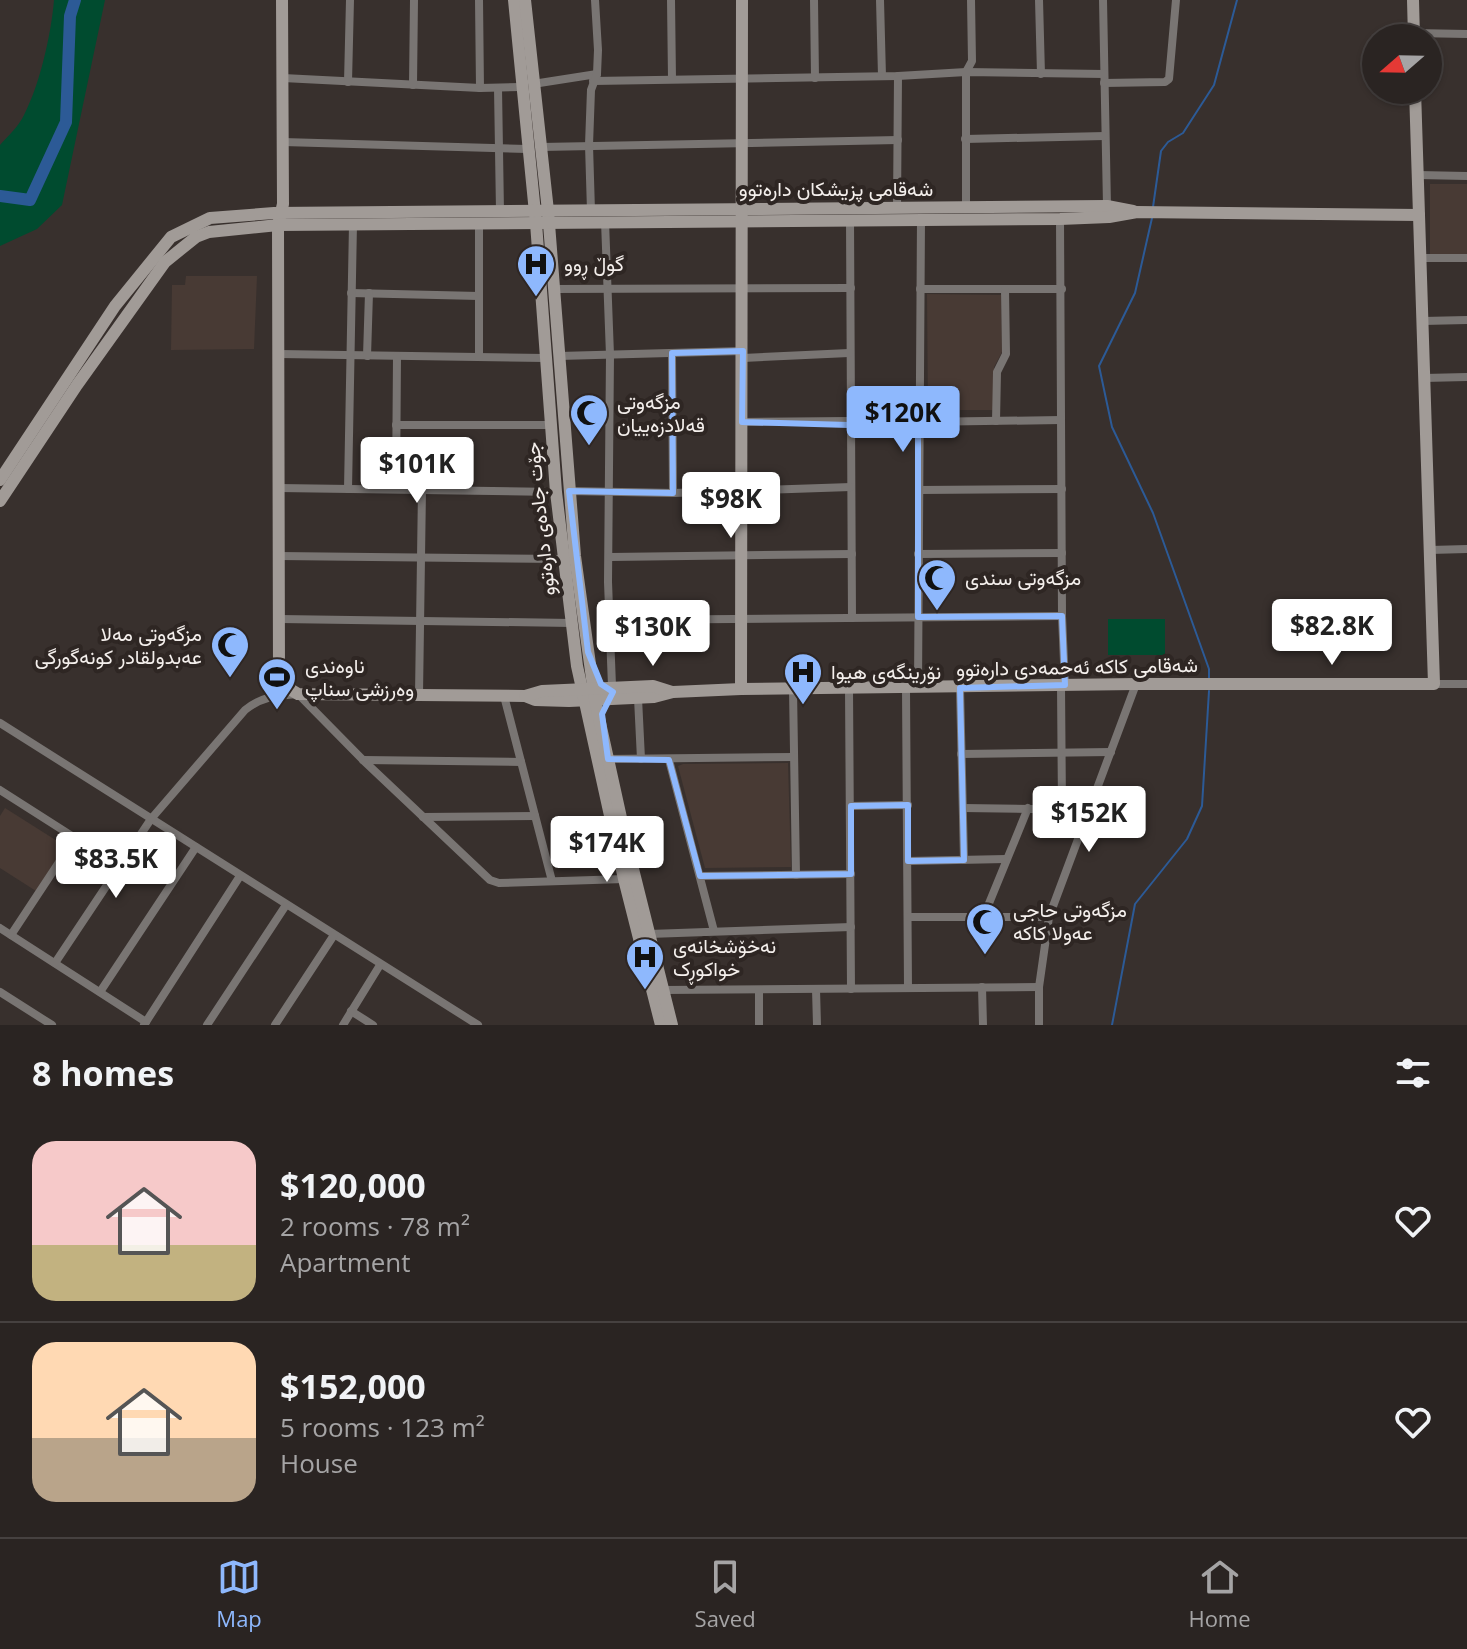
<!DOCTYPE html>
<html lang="en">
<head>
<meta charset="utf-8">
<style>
	body { margin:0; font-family:"Open Sans",Vazirmatn,sans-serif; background:#36302f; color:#f1f3f6; height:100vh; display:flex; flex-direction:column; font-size:30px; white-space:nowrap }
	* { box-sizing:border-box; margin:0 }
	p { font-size:26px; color:#a5a4a5 }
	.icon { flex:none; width:44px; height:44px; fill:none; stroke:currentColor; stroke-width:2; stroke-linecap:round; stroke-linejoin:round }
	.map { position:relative; height:1025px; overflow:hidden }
	.side { display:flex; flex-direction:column; background:#2a2422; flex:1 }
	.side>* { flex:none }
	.needle { width:52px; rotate:250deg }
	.buttons { position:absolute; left:1362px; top:24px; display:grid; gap:16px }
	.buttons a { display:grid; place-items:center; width:80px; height:80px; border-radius:50%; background:#2a2422; box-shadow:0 2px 6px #0004,0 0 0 2px #464140; font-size:40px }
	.price { position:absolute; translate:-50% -68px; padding:0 18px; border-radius:8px; background:#fff; color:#222; font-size:26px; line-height:52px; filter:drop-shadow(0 2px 4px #0008) }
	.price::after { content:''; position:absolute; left:50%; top:48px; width:24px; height:18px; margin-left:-12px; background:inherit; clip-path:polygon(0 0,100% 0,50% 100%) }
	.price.selected { background:#8eb8fd; color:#111 }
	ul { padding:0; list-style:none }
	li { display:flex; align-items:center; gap:24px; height:200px; padding:0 32px }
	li+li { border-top:2px solid #464140 }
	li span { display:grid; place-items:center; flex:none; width:224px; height:160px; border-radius:24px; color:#555 }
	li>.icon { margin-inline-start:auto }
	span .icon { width:96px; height:96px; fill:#fffc; stroke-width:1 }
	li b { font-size:34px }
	h2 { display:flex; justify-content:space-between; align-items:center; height:96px; padding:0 32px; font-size:34px }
	.menu { display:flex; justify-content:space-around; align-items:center; height:112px; border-top:2px solid #464140; background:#2a2422; font-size:22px; color:#a5a4a5 }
	.menu a { display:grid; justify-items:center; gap:4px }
	.menu .selected { color:#8eb8fd }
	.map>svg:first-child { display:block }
	.built { fill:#483a34 }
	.green { fill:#004b2f }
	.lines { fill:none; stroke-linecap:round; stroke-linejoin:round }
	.stream { stroke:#2c5a96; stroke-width:2 }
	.river { stroke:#2c5a96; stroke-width:12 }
	.street { stroke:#797573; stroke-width:8 }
	.secondary { stroke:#a19b97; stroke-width:12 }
	.marked { fill:none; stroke:#8eb8fd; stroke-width:6; stroke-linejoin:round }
	.labels { text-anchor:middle; stroke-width:8; stroke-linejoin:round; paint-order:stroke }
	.street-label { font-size:20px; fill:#f4efec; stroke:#2e2623 }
	.poi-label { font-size:20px; fill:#f4efec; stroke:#2e2623; text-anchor:start }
</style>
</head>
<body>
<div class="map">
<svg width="1467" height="1025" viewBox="0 0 1467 1025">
	<rect width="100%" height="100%" fill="#38302d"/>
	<g class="built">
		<rect x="1430" y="184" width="37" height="72"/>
		<polygon points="186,276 257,276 254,349 171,350 172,285 185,285"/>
		<polygon points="927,294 1001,295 1002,352 994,367 995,410 928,410"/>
		<polygon points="788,763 791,867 705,868 678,766 683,764"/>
		<polygon points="5,808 65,846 36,891 0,868 0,816"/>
	</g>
	<g class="green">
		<path d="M 54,0 L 105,0 L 62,205 L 37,229 L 0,246 L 0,145 C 8,136 19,126 24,115 C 40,84 51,35 54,0 Z"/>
		<rect x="1108" y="619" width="57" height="36"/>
	</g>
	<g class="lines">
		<g class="stream">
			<polyline points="1153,207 1161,151 1168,142 1183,133 1214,85 1237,0"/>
			<polyline points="1152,218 1135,293 1099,366 1112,427 1153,513 1209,669 1209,680"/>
			<polyline points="1112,1025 1135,904 1187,839 1202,806 1209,691"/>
		</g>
		<polyline class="river" points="0,196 30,200 66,122 70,16 75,0"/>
		<g class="street">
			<polyline points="479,0 480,88"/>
			<polyline points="671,0 672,79"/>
			<polyline points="814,0 815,78"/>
			<polyline points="880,0 882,76"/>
			<polyline points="1039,0 1041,74"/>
			<polyline points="1103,0 1107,206"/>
			<polyline points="1414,33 1467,34"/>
			<polyline points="283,78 480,88 521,87"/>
			<polyline points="593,81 898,76 966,72 1104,74"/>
			<polyline points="348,82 350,0"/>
			<polyline points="1104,83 1165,82 1169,79 1176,0"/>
			<polyline points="533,84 597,74"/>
			<polyline points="413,85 414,0"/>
			<polyline points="498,88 500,212"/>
			<polyline points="965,139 1105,136"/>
			<polyline points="283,142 527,149"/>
			<polyline points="541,147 898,140"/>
			<polyline points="1418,175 1467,176"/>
			<polyline points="897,208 898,76"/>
			<polyline points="966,208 966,72 972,61 971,0"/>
			<polyline points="591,211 589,145 591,90 597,74 598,50 595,0"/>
			<polyline points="850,219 852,618"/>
			<polyline points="1060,219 1062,616 1065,685"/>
			<polyline points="605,221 610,355 608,582 612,686"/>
			<polyline points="1421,258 1467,258"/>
			<polyline points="553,289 851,288"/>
			<polyline points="920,289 1062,289"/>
			<polyline points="351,293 479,296"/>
			<polyline points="1423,321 1467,320"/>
			<polyline points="672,353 673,493"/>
			<polyline points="279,354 545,358"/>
			<polyline points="367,356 369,293"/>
			<polyline points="559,356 743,351"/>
			<polyline points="479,357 479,223"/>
			<polyline points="743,358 849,353"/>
			<polyline points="1424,378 1467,377"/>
			<polyline points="996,421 997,372 1006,354 1005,290"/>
			<polyline points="742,422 850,421"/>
			<polyline points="918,422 1061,420"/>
			<polyline points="396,425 551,425"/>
			<polyline points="851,427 918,427"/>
			<polyline points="279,488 556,492"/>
			<polyline points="348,489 353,224"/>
			<polyline points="396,489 397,356"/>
			<polyline points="919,490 1062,489"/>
			<polyline points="569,491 673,493 851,487"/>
			<polyline points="1430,550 1467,549"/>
			<polyline points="918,554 1062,553"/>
			<polyline points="279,556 563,559"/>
			<polyline points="610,557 852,554"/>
			<polyline points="280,619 572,623"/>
			<polyline points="611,620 1062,616"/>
			<polyline points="1434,684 1467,684"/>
			<polyline points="1061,686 1062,808"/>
			<polyline points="918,688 921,219"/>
			<polyline points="960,688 964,860"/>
			<polyline points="793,689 796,875"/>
			<polyline points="849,689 851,989"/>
			<polyline points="906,689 908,988"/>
			<polyline points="419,695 422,489"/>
			<polyline points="504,696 552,881"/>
			<polyline points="638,698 641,759"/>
			<polyline points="0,723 478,1025"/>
			<polyline points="961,754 1111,752"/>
			<polyline points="608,759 794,757"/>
			<polyline points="363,760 521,762"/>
			<polyline points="669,760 714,931"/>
			<polyline points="0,790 119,866"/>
			<polyline points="851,806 908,805"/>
			<polyline points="963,808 1090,810"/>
			<polyline points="423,817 535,816"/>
			<polyline points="908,861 1006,859"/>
			<polyline points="700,876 851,874"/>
			<polyline points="908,917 1049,917"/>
			<polyline points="983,918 1028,808"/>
			<polyline points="0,928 146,1022"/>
			<polyline points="649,934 851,927"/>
			<polyline points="11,935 75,838"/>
			<path d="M 55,963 L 151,819 L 245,710 C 262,696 277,696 298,694 L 363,760 L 490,880 L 499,883 L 624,879"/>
			<polyline points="982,987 983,1025"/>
			<polyline points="816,989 817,1025"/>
			<polyline points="663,990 1039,987"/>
			<polyline points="759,990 759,1025"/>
			<polyline points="0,992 52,1025"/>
			<polyline points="100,992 196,847"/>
			<polyline points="351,1011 373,1025"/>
			<polyline points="144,1025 240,876"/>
			<polyline points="207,1025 286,905"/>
			<polyline points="275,1025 334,935"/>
			<polyline points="343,1025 380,965"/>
			<polyline points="1039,1025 1039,987 1049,917 1136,684"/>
		</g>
		<g class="secondary">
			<polyline points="282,0 283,204 278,225 279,673 283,685 298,694 525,696 535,700 569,701 654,697 673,692 741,689 1136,684 1434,684 1415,90"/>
			<polyline points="514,0 536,223 556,492 577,666 624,879 661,1025"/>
			<polyline points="525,0 548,211 575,556 595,700 627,845 672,1025"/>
			<polyline points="1413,0 1414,38"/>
			<polyline points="0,480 115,306 171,237 210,218 274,213 1107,206 1133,211"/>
			<polyline points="0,501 77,385 165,262 196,237 209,232 278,225 1060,219 1109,217 1137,212 1419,215"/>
			<polyline points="741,689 742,0"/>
			<polyline points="525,696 542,691 653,686 672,692"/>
		</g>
	</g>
	<path class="marked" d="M 743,351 L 742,422 L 918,427 L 918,617 L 1062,616 L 1065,685 L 960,688 L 964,860 L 908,861 L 908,805 L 851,806 L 851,874 L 700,876 L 669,760 L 608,759 L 602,714 L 613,692 L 601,684 L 588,652 L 569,491 L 673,493 L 672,353 Z"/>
	<defs>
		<g id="hospital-pin" transform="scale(2)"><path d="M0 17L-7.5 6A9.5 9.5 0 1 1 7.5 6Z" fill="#8eb8fd" stroke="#2e2623"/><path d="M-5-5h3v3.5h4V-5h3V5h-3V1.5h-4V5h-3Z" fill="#111"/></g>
		<g id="mosque-pin" transform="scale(2)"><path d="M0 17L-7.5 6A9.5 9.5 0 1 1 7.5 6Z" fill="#8eb8fd" stroke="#2e2623"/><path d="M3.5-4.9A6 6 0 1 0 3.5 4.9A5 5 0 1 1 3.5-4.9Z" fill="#111"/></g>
		<g id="stadium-pin" transform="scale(2)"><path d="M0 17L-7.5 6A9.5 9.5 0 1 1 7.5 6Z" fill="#8eb8fd" stroke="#2e2623"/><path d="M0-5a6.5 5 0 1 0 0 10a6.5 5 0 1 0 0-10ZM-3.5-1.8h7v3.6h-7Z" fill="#111"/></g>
	</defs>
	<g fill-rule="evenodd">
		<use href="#hospital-pin" x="536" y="264"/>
		<use href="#mosque-pin" x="589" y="413"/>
		<use href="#mosque-pin" x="937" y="578"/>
		<use href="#mosque-pin" x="230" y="645"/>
		<use href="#hospital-pin" x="803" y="672"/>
		<use href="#stadium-pin" x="277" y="677"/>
		<use href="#mosque-pin" x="985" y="922"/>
		<use href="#hospital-pin" x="645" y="957"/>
	</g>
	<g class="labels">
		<g class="street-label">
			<text x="836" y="196">شەقامی پزیشکان دارەتوو</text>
			<text transform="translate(540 519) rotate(-96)" y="7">جۆت جادەی دارەتوو</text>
			<text transform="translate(1077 667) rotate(-1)" y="7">شەقامی کاکە ئەحمەدی دارەتوو</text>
		</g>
		<g class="poi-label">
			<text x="564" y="271">گوڵ ڕوو</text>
			<text x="617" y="409">مزگەوتی<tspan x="617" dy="23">قەلادزەییان</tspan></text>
			<text x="965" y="585">مزگەوتی سندی</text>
			<text x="202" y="641" text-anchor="end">مزگەوتی مەلا<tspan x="202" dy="23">عەبدولقادر کونەگورگی</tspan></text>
			<text x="305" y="673">ناوەندی<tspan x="305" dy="23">وەرزشی سناپ</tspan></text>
			<text x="831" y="679">نۆرینگەی هیوا</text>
			<text x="1013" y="917">مزگەوتی حاجی<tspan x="1013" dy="23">عەولا کاکە</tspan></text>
			<text x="673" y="953">نەخۆشخانەی<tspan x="673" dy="23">خواکوڕک</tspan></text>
		</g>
	</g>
</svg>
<div class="buttons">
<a><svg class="needle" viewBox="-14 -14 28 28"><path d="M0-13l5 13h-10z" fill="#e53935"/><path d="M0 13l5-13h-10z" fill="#a5a4a5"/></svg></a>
</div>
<b class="price selected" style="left:903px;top:454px">$120K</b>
<b class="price" style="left:417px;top:505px">$101K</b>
<b class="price" style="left:731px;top:540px">$98K</b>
<b class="price" style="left:1332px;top:667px">$82.8K</b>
<b class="price" style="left:653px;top:668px">$130K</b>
<b class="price" style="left:1089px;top:854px">$152K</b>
<b class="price" style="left:607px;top:884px">$174K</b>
<b class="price" style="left:116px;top:900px">$83.5K</b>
</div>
<section class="side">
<h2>8 homes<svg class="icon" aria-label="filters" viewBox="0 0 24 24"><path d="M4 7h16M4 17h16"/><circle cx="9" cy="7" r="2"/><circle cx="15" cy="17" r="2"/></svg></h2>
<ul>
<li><span style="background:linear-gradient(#f6c9c9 65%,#c2b280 0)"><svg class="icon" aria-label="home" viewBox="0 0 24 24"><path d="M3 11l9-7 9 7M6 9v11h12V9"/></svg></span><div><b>$120,000</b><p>2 rooms · 78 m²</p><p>Apartment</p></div><svg class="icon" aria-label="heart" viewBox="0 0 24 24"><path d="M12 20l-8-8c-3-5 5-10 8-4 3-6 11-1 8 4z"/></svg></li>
<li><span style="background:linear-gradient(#ffd9b3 60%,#b9a48a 0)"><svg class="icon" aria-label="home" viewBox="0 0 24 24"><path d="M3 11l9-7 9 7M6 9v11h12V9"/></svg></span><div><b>$152,000</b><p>5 rooms · 123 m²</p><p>House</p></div><svg class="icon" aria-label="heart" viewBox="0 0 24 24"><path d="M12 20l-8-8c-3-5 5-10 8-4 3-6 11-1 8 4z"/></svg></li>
</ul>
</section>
<nav class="menu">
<a class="selected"><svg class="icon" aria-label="map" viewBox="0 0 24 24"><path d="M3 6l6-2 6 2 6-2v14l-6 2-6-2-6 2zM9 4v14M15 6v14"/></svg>Map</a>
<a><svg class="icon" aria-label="saved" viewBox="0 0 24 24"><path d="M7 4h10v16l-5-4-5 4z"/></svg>Saved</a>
<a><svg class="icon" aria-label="home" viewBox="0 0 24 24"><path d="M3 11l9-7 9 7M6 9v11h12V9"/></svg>Home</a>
</nav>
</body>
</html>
